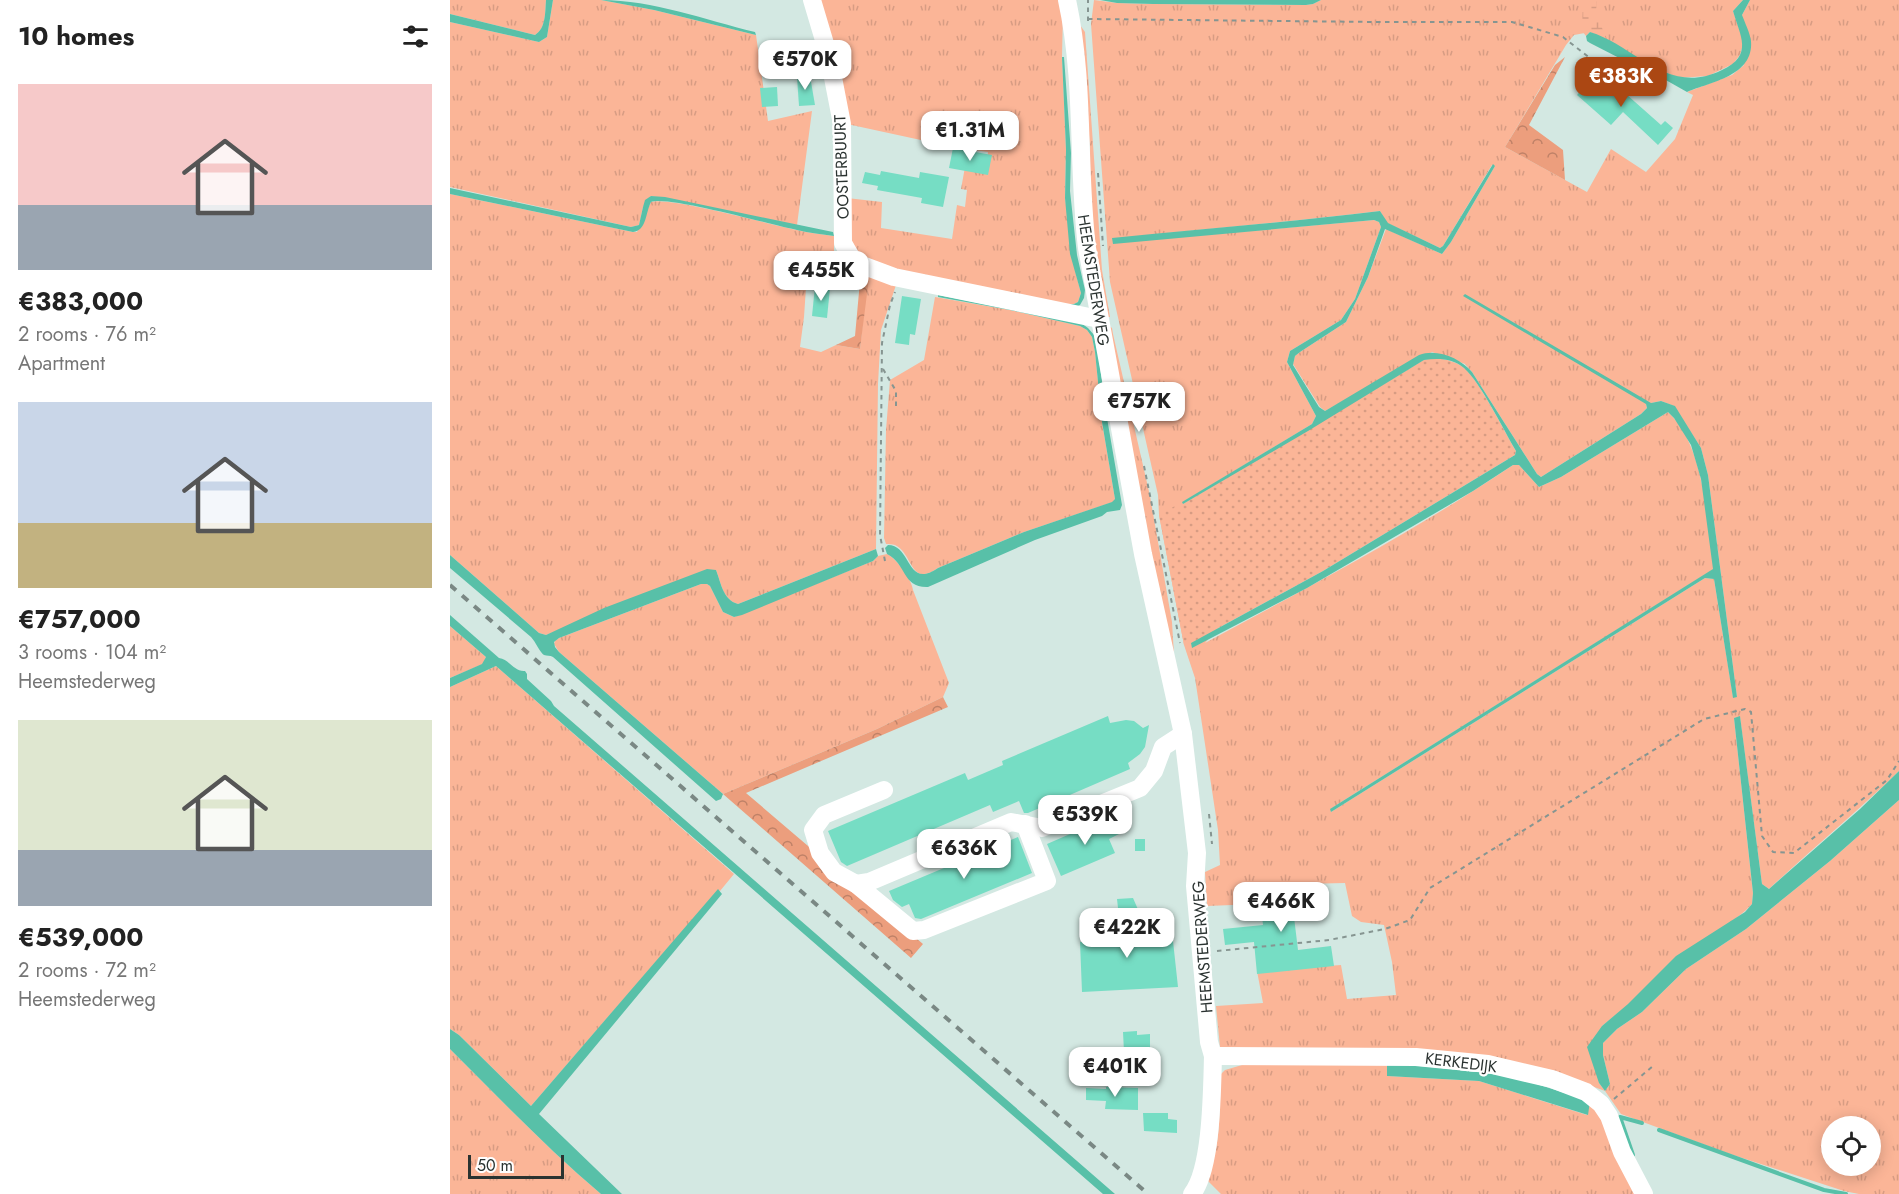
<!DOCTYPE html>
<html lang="en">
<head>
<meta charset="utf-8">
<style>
	body { margin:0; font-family:Jost,sans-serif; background:#f6f6f6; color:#222; height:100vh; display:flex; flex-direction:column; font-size:22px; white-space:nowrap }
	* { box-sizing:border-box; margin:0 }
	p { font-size:20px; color:#767676 }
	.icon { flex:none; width:33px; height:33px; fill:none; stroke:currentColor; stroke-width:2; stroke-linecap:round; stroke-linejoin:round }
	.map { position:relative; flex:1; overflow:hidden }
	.panel { display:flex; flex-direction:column; background:#fff; width:450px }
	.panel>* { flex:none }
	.controls { position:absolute; left:1371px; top:1116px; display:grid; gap:12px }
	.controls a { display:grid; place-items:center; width:60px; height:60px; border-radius:50%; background:#fff; box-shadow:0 3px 15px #0003; font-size:30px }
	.scale { position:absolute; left:18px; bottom:15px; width:96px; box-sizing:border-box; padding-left:6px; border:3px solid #2b3331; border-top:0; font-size:16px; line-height:21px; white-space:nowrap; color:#2b3331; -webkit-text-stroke:4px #fff; paint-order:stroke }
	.price { position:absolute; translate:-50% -51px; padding:0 14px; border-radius:12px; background:#fff; color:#222; font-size:20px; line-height:39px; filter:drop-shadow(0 2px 3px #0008) }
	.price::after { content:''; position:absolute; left:50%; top:36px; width:18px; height:14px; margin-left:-9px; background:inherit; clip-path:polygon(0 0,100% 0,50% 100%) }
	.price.active { background:#ab4713; color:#fff }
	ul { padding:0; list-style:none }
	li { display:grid; align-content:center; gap:12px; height:318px; padding:0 18px }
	li span { display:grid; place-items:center; height:186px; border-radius:0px; color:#555 }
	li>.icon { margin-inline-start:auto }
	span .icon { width:108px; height:108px; fill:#fffc; stroke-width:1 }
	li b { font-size:26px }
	h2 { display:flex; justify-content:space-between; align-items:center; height:72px; padding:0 18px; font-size:26px }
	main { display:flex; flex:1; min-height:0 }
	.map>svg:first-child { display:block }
	.grass { fill:url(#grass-tufts); fill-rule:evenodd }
	.forest { fill:url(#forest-crowns) }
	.wetland { fill:url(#wetland-marsh) }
	.park { fill:url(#park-dots) }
	.water { fill:#58c0a8 }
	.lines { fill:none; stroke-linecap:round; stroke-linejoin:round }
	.stream { stroke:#58c0a8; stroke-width:4 }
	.building { fill:#76ddc4 }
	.path { stroke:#869591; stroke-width:2; stroke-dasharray:4.5 4.5; stroke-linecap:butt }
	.minor { stroke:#fff; stroke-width:18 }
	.rail { stroke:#7a8884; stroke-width:4; stroke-dasharray:8 8; stroke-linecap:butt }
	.labels { text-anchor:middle; stroke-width:4.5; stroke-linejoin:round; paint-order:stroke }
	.street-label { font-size:16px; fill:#2b3331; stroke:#fff }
</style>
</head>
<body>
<main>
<section class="panel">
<h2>10 homes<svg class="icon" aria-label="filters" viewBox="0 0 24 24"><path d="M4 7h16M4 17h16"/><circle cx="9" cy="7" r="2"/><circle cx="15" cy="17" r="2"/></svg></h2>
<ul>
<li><span style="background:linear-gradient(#f6c9c9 65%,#9aa5b1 0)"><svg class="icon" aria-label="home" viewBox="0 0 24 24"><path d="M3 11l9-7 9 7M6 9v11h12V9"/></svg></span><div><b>€383,000</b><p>2 rooms · 76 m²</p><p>Apartment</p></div></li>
<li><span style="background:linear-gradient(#c9d6e8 65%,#c2b280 0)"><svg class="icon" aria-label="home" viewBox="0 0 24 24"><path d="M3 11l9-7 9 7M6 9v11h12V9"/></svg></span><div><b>€757,000</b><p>3 rooms · 104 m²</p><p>Heemstederweg</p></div></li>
<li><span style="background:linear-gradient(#dfe7d0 70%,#9aa5b1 0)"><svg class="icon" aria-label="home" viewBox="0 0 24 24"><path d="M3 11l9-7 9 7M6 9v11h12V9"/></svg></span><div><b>€539,000</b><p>2 rooms · 72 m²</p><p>Heemstederweg</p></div></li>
</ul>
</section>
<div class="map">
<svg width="1449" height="1194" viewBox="0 0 1449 1194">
	<defs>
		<pattern id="grass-tufts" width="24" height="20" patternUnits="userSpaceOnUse" patternTransform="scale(1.5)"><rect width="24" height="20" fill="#fbb597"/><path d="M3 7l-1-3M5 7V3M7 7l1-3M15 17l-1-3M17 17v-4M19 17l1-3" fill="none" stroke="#d79c83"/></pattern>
		<pattern id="forest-crowns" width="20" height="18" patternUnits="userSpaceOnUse" patternTransform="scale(1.5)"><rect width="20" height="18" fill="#ec9e7d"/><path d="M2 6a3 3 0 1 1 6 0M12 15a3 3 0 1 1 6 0" fill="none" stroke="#bf8167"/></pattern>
		<pattern id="wetland-marsh" width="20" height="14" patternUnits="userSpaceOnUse" patternTransform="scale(1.5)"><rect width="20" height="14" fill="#fbb597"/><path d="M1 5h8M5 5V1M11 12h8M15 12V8" fill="none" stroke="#d79c83"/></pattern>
		<pattern id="park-dots" width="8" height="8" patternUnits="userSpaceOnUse" patternTransform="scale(1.5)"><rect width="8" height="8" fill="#fbb597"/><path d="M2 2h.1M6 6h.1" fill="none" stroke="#d79c83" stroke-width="1.8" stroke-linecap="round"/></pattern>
	</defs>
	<rect width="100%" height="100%" fill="#d3e8e2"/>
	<g class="grass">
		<path d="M 0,0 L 96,0 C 95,13 96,28 85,35 L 0,14 Z"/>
		<polygon points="103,0 151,0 204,10 306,35 318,121 362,111 347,225 201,196 193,207 189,225 181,227 0,187 0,22 89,42 97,37"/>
		<polygon points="370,0 611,0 613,11 612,57 616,150 615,198 626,274 631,293 628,302 624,304 614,304 449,270 412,256 404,247 400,237 397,198 432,202 431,228 502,239 507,205 515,207 517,190 511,189 515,167 536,170 538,152 503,147 397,124"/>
		<path d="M 644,0 L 667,3 L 703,4 L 856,5 L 863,4 L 871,0 L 1293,0 L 1283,11 L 1292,37 L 1293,45 L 1290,55 L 1283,64 L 1258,76 L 1228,78 L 1191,61 L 1149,35 L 1140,32 L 1124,35 L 1116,45 L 1055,147 L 1137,192 L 1161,149 L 1196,172 L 1225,139 L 1243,95 L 1237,92 L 1282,75 L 1294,65 L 1292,15 L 1300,0 L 1449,0 L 1449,771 C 1407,812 1362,849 1319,889 L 1312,884 L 1290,717 L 1284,718 L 1303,893 L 1302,904 L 1295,911 L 1152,1026 L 1149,1083 L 1155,1091 L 1160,1084 L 1153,1055 L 1153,1043 L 1167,1029 L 1192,1012 L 1236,969 L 1296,929 L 1380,861 L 1449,800 L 1449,1194 L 1409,1194 L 1394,1191 L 1280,1154 L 1171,1114 L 1155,1091 L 1098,1070 L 1047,1058 L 770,1047 L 766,1006 L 813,1003 L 807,971 L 891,965 L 897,999 L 946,995 L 942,962 L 934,925 L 911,922 L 902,916 L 895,883 L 808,885 L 808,904 L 757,906 L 755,872 L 770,865 L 768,830 L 745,678 L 734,645 L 709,515 L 708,495 L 660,282 L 641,24 ZM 1042,165 L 1045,166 L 1001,242 L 992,254 L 936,229 L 918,277 L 896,322 L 850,352 L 845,356 L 843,364 L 870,407 L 875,411 L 982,352 L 1015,364 L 1022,372 L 1087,474 L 1091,477 L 1191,414 L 1197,408 L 1196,404 L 1211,401 L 1224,406 L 1251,448 L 1258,475 L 1287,697 L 1283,697 L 1264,579 L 1255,578 L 881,812 L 881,809 L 888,804 L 1264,569 C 1257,521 1255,446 1218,412 L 1111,477 L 1089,487 L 1069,465 L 1063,465 C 965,531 859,587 755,643 L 1001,361 L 987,358 L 974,360 L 858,431 L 733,504 L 733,502 L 862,424 L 866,416 L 837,362 L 840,351 L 891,320 L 905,299 L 931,227 L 929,222 L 924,220 L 663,243 L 663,239 C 752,229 841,222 930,211 L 937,223 L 990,248 L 993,246 ZM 1382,1126 L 1420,1126 L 1420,1166 L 1382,1166 Z"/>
		<polygon points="630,25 635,32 652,270 660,317 658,317 641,247 640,147"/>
		<path d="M 0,194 L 183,232 L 187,232 L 201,202 C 218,196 322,225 347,230 C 359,233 372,234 384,236 L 384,258 L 357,273 L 354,317 L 350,347 L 371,352 L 386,345 L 410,349 L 418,273 L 447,282 L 431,330 L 428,384 L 426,549 L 288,604 C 273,600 271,583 266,570 L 96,635 L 89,633 L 0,555 Z"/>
		<path d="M 485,297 L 560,310 L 630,326 L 637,330 L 642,337 L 645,352 L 652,422 L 665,499 L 663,502 L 574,532 L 488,568 C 459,588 464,554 445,545 C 442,544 439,544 436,544 L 434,538 L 436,430 L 440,380 L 474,360 Z"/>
		<polygon points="658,325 662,328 663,334 700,496 722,622 724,655 692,527"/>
		<path d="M 437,554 C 447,559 462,580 463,590 L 499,683 L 493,697 L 427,729 L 273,794 L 109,652 L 104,644 L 105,641 L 109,638 L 251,584 L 257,584 L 260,586 L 273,612 L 284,617 L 423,561 L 428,556 Z"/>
		<polygon points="0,626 36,657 33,664 0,678"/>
		<polygon points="46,666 284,874 270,891 268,890 81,1106 9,1035 0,1029 0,687"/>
		<path d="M 0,1049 C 49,1098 98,1149 151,1194 L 0,1194 Z"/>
		<path d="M 937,1063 L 937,1076 L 1029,1081 L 1137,1115 L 1140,1101 L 1148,1105 L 1191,1194 L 771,1194 L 756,1179 C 772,1148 769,1109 771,1074 L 775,1070 L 792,1065 L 931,1065 Z"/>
	</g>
	<g class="forest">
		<polygon points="1115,57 1079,125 1113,150 1115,180 1055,147 1105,65"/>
		<polygon points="411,270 419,278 410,349 386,345 405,336"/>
		<polygon points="493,697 498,707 296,793 473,944 461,958 273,794 427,729"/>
	</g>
	<polygon class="wetland" points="1133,0 1147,0 1146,11 1156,39 1140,32 1136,36 1132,31"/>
	<path class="park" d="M 986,358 C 995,360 1005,361 1013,367 C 1028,378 1054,431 1066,451 L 1065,455 L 873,571 L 741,643 L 734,645 L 709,515 L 732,502 L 733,504 L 974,360 Z"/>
	<g class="water">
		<path d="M 96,0 L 103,0 L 97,37 L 89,42 L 0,22 L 0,14 L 85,35 C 96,28 95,13 96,0 Z"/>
		<path d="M 151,0 C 203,0 255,20 305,32 L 306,35 L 204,10 Z"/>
		<polygon points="650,0 871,0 863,4 856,5 703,4 667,3"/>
		<path d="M 1293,0 L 1300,0 L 1292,15 C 1295,23 1300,33 1301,41 C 1304,76 1260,82 1237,92 L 1191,66 L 1179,63 L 1140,43 L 1137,41 L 1136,36 L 1140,32 C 1186,46 1218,97 1272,70 C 1304,55 1290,36 1283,11 Z"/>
		<polygon points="612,57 614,57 621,153 620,191 627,255 635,290 634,298 630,305 626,307 614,304 624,304 628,302 631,293 620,254 615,198 616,150"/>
		<path d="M 1043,164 L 1045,166 L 1001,242 L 992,254 L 935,229 L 918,277 L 896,322 L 850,352 L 845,356 L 843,365 L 869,407 L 875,411 L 969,355 C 987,348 1010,358 1022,372 L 1087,474 L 1091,477 L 1191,414 L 1197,408 L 1196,404 L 1013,296 L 1015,294 L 1201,403 L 1211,401 L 1225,406 L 1251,448 L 1258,475 L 1287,697 L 1283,698 L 1264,579 L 1255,578 L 881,812 L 880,809 L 888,804 L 1263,569 L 1251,479 L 1241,445 L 1224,418 L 1218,412 L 1111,477 L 1089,487 L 1069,465 L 1063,465 L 1023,491 L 857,588 L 742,648 L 741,643 L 873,571 L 1065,455 L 1066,451 C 1053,429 1031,383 1014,368 C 1003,358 987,358 974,360 L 858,431 L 733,504 L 732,502 L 862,424 L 866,416 L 837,362 L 840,351 L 891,320 L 905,299 L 931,227 L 929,222 L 924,220 L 663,244 L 662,238 C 752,229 841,222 930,211 L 938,223 L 990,248 L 993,246 Z"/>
		<path d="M 0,188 L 181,227 L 189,225 L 193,207 L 195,200 L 201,196 L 215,197 L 383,232 L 384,236 C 372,234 359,233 347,230 C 322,225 217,195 201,202 C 195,214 197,230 183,232 L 0,194 Z"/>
		<path d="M 488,295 L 631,323 L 638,328 L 644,335 L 648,352 L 657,418 L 672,505 L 670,510 L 657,512 L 652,516 L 585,540 L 478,587 C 452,588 457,564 437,554 L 435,548 L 438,545 C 462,545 456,590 488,568 L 574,532 L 662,502 L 665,499 L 652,422 L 645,352 L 642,337 L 637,330 L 630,326 L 560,310 L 488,297 Z"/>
		<path d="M 426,549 L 428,556 L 423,561 L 292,615 L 284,617 L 273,612 L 260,586 L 257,584 L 251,584 L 109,638 L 104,642 L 105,647 L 109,652 L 273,794 L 271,799 L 266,801 L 103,657 C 100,655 97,656 94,655 C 91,654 85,641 81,637 L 0,568 L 0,555 L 89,633 L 96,635 L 154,608 L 257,569 L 266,570 C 271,583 273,600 288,604 Z"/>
		<path d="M 0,615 L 49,658 C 59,659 64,672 75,671 L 77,674 L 77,679 L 101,701 L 104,706 L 665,1194 L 653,1194 L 46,666 L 0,687 L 0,678 L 32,664 L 36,657 L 0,626 Z"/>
		<polygon points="1290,716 1312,884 1319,889 1410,809 1449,771 1449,800 1380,861 1296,929 1236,969 1192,1012 1167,1029 1153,1043 1153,1055 1160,1084 1155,1091 1149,1083 1137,1047 1152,1026 1178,1004 1226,956 1295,912 1302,904 1303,893 1284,718"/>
		<path d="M 268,889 L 272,894 L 89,1114 L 172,1194 L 151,1194 C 98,1149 49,1098 0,1049 L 0,1029 L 9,1035 L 81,1106 Z"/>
		<polygon points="937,1063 1055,1074 1140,1101 1138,1115 1029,1081 937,1076"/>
	</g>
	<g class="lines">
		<g class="stream">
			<polyline points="1209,1130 1374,1190 1396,1194"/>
			<polyline points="1183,1155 1170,1117 1192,1123"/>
		</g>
	</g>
	<g class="building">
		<polygon points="1144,75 1150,80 1153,77 1174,96 1176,94 1211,125 1215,121 1223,128 1208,145 1173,112 1161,125 1127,95"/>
		<polygon points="360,76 365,105 349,106 347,77"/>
		<polygon points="327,87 328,106 312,107 310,88"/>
		<polygon points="503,148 542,155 538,175 499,168"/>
		<polygon points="431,171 469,178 470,172 499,177 493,207 471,203 472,198 427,190 428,186 412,183 415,172 430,175"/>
		<polygon points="365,286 380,288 377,318 362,316"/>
		<polygon points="452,296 471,299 465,335 460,334 459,345 445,343"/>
		<polygon points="658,716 660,723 676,720 684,721 693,728 699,725 695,747 690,754 678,763 680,769 578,813 574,813 569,801 543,812 540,805 397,866 391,862 378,831 515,773 518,780 553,765 552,761"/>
		<polygon points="657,818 667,820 673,832 659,839 665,853 611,876 597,844"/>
		<polygon points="568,837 582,873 471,919 465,918 459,904 452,907 443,900 439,891"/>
		<rect x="685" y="839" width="10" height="12"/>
		<polygon points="861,885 864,915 844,917 848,950 881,946 884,966 807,974 804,942 775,945 773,929 813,925 809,891"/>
		<polygon points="683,898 690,914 670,917 673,940 712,938 712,942 723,941 728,987 632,992 630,942 661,941 657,910 668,908 667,899"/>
		<polygon points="687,1031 687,1035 700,1034 700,1051 674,1052 673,1032"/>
		<polygon points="656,1087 688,1088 688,1110 655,1109 656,1101 636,1100 636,1088 656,1089"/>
		<polygon points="693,1113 718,1113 718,1119 727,1120 727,1133 694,1131"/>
	</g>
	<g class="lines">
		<g class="path">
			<polyline points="638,19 927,22 1062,22 1113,37 1164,77"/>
			<polyline points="638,21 638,0"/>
			<polyline points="648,173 653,246"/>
			<polyline points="433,369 446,391 446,406"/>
			<polyline points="694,466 730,643"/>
			<polyline points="435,561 430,535 432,343 440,305 445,292"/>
			<polyline points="759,814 762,844"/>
			<polyline points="767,951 879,940 935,929 960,920 980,888 1254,719 1295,709 1301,712 1312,836 1323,852 1344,853 1437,780 1449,761"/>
			<polyline points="1164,1099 1203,1066"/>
		</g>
		<g class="minor">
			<polyline points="362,0 379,57 392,124 393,243 404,262 444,277 649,319"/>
			<path d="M 617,0 C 635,82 627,166 637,248 L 693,554 L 733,734 L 747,853 L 745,886 L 759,1042 L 763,1056 C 762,1090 762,1169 742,1194"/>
			<polyline points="434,790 374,815 363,830 370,853 384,872 406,884 419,882 561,822 592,828 690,788 704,771 713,747 733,734"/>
			<polyline points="406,884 463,931 474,930 597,881 575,824"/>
			<polyline points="763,1056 966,1057 1038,1064 1102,1079 1136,1092 1151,1104 1159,1116 1172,1152 1194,1194"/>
		</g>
		<polyline class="rail" points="0,585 698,1194"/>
	</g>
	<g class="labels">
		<g class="street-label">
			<text transform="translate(391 167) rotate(-92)" y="6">OOSTERBUURT</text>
			<text transform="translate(644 280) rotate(81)" y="6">HEEMSTEDERWEG</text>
			<text transform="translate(752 947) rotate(-94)" y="6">HEEMSTEDERWEG</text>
			<text transform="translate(1011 1062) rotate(7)" y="6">KERKEDIJK</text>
		</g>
	</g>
</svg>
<div class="controls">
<a><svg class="icon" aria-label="locate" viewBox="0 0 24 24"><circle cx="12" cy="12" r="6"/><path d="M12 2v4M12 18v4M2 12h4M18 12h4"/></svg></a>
</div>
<div class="scale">50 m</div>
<b class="price" style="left:355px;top:91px">€570K</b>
<b class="price active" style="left:1171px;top:108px">€383K</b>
<b class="price" style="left:520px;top:162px">€1.31M</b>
<b class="price" style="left:371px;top:302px">€455K</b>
<b class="price" style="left:689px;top:433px">€757K</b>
<b class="price" style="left:635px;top:846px">€539K</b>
<b class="price" style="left:514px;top:880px">€636K</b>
<b class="price" style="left:831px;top:933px">€466K</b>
<b class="price" style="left:677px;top:959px">€422K</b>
<b class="price" style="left:665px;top:1098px">€401K</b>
</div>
</main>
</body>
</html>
